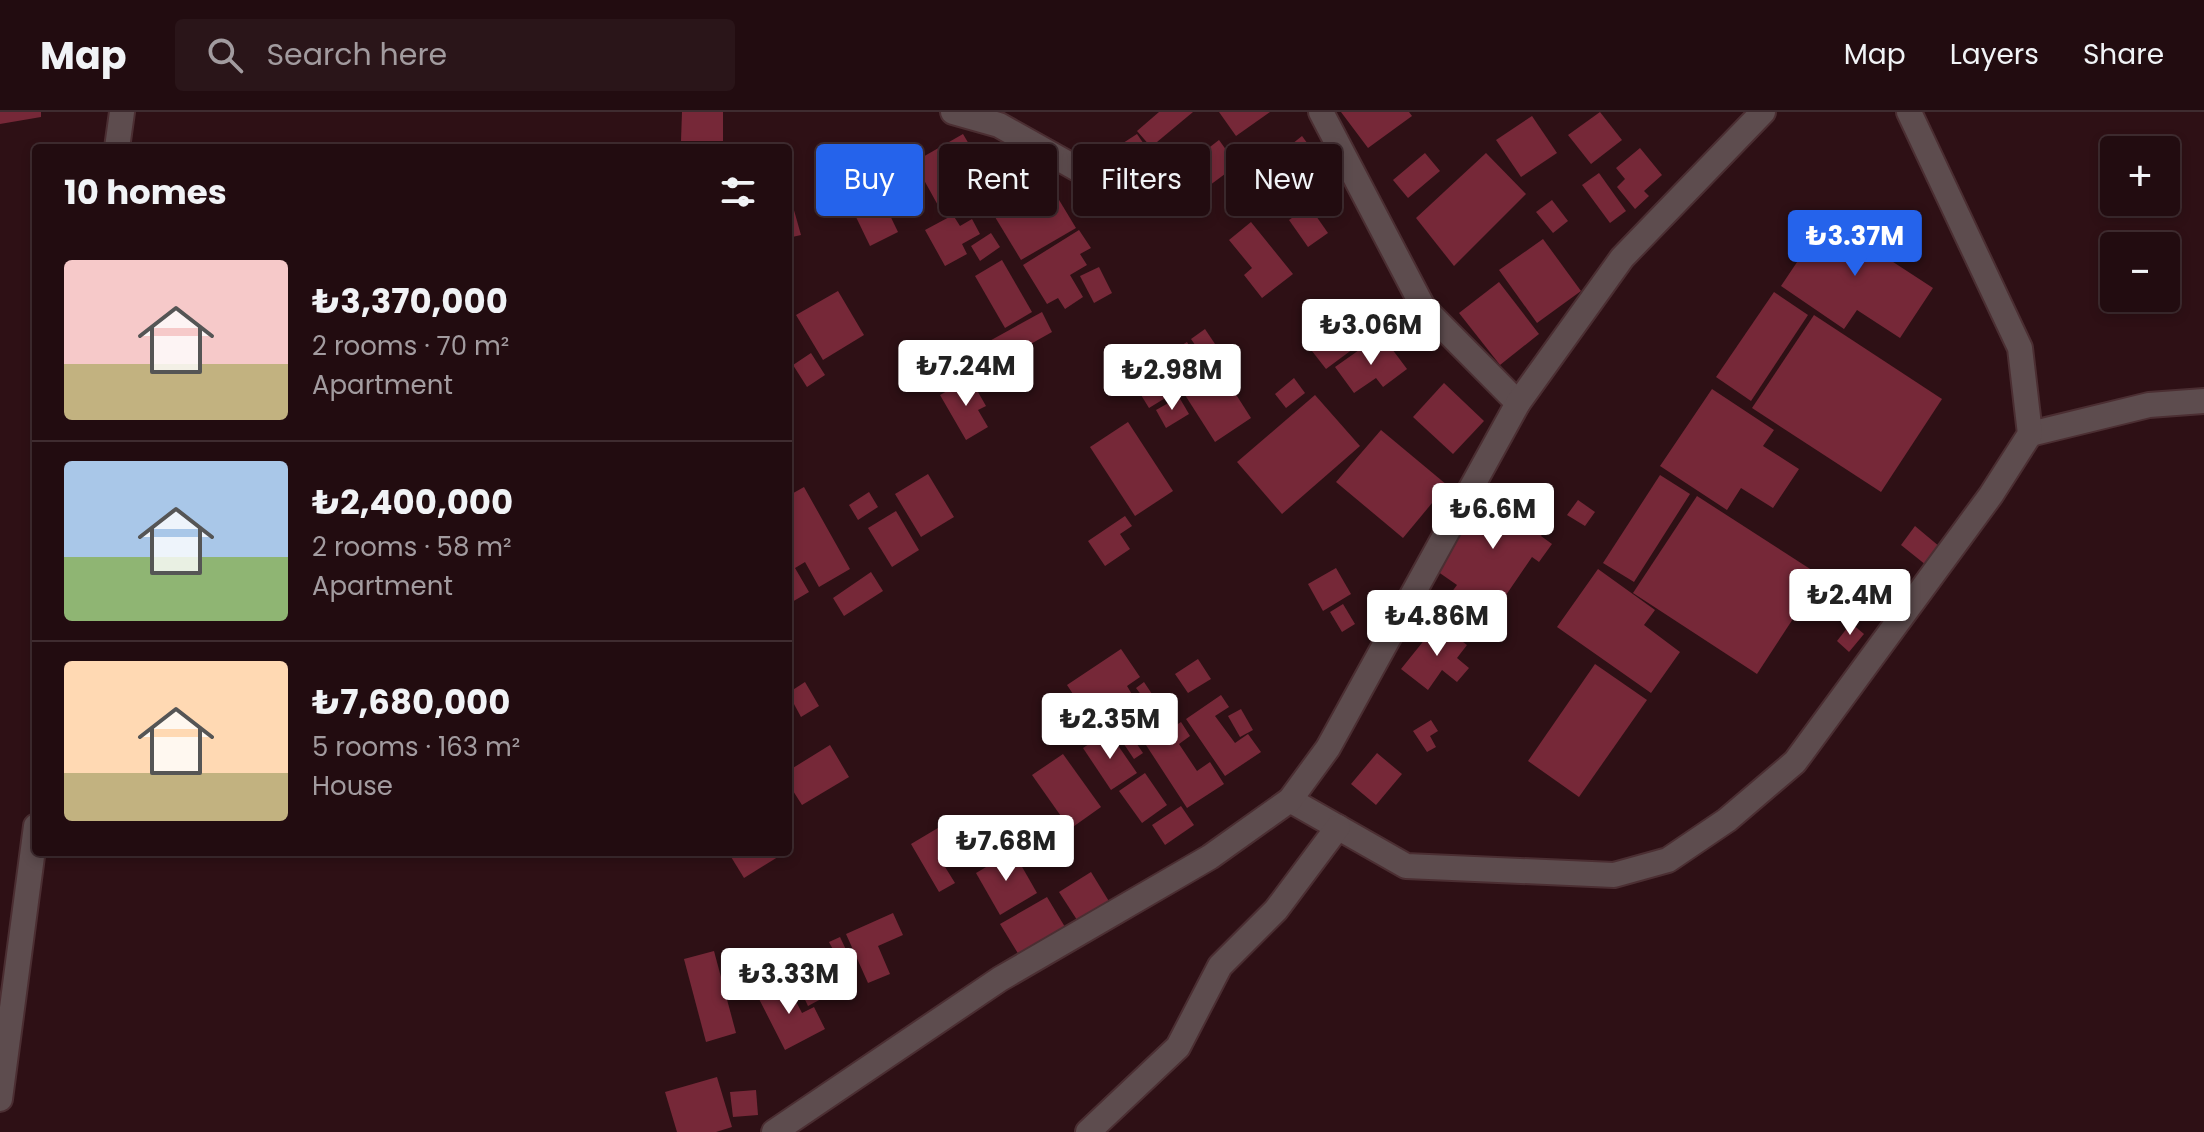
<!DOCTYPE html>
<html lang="en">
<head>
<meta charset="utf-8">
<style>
	body { margin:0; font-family:Poppins,sans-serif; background:#2a1519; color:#f1f3f6; height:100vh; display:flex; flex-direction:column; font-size:30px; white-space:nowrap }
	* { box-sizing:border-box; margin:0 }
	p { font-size:26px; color:#a29b9f }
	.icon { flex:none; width:44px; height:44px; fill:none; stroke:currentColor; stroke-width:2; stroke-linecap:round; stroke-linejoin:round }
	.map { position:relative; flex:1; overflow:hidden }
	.sheet { position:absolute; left:32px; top:32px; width:760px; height:712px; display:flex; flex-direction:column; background:#220c10; border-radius:8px; box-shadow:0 4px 12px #0003,0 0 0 2px #3f2c30 }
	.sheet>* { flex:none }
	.guide { position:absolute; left:816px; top:32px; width:760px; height:72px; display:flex; gap:16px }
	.controls { position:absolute; left:2100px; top:24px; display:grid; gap:16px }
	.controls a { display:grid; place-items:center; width:80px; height:80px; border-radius:8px; background:#220c10; box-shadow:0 4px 12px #0003,0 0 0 2px #3f2c30; font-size:40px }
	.price { position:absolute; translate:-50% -68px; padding:0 18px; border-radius:8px; background:#fff; color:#222; font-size:26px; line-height:52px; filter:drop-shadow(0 2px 4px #0008) }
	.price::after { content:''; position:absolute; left:50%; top:48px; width:24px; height:18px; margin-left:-12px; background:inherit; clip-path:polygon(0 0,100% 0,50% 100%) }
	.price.active { background:#2563eb; color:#fff }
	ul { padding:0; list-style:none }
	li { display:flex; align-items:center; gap:24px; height:200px; padding:0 32px }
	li+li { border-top:2px solid #3f2c30 }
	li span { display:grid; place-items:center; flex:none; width:224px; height:160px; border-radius:8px; color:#555 }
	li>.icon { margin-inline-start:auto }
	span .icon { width:96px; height:96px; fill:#fffc; stroke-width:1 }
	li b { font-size:34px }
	h2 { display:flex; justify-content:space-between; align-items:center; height:96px; padding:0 32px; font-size:34px }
	.chip { padding:0 28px; border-radius:8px; background:#220c10; box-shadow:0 4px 12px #0003,0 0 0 2px #3f2c30; font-size:28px; line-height:72px }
	.chip.active { background:#2563eb; color:#fff }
	header { display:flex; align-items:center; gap:48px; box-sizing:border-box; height:112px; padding:0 40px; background:#220c10; border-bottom:2px solid #3f2c30 }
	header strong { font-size:38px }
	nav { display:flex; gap:44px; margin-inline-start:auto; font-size:28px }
	.search { width:560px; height:72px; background:#2a1519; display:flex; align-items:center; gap:20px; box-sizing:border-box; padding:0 28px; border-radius:8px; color:#a29b9f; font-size:30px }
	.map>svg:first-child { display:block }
	.building { fill:#762838 }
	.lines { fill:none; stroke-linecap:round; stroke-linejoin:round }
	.minor-casing { stroke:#4b2e32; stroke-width:28 }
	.tertiary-casing { stroke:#4b2e32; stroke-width:28 }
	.minor { stroke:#5d4c4e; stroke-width:24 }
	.tertiary { stroke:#5d4c4e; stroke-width:24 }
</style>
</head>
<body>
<header>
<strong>Map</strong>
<div class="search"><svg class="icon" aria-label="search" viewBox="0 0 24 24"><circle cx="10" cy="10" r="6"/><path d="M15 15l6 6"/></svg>Search here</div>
<nav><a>Map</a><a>Layers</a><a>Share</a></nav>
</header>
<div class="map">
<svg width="2204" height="1020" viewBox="0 0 2204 1020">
	<rect width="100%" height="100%" fill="#2e1015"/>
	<g class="building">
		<polygon points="0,0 41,0 41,5 0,12"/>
		<polygon points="682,0 723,0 723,29 681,29"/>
		<polygon points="1159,0 1193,0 1151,35 1137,19"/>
		<polygon points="1219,0 1270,0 1236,24"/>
		<polygon points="1341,0 1409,0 1412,4 1368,36"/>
		<polygon points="1600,0 1622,28 1591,52 1568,23"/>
		<polygon points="1532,4 1557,41 1521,65 1496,28"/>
		<polygon points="963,22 976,44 960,53 974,77 940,97 914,50"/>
		<polygon points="1137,22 1157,51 1140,62 1120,33"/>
		<polygon points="1302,24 1316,43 1301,55 1287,36"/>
		<polygon points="1219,28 1237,53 1190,88 1172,64"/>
		<polygon points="1276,35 1296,62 1319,45 1334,65 1283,103 1248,57"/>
		<polygon points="1640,36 1662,63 1644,79 1649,84 1635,97 1617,75 1625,67 1616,56"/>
		<polygon points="1425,41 1440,59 1408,86 1393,68"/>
		<polygon points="1486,41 1526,82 1454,154 1416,106"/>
		<polygon points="984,51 996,73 984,80 972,57"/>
		<polygon points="1599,61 1626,99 1610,111 1582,73"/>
		<polygon points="870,62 898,120 870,134 842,76"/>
		<polygon points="1050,73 1076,116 1021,148 995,105"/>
		<polygon points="788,77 801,123 788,126"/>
		<polygon points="1552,88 1568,109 1553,121 1536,100"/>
		<polygon points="1309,94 1328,121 1308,135 1289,108"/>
		<polygon points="1832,98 1892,138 1887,146 1933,176 1900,226 1857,198 1844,217 1781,174"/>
		<polygon points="953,103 960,114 972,107 980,122 962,132 967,142 945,154 925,118"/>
		<polygon points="1251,110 1293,162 1262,186 1244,163 1252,156 1229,128"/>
		<polygon points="1079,118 1091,136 1080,142 1087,153 1070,163 1083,185 1065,197 1058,186 1047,192 1023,153"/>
		<polygon points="991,121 1000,135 980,149 971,134"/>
		<polygon points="1543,127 1581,179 1537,211 1499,158"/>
		<polygon points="1002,148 1032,200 1005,216 975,164"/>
		<polygon points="1099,155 1112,181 1094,191 1080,164"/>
		<polygon points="1499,170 1539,222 1500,253 1459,201"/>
		<polygon points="838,179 864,223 823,248 796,203"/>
		<polygon points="1774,180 1808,203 1751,289 1716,265"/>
		<polygon points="1372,198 1383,214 1366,226 1355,210"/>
		<polygon points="1042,200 1052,220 977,262 966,242"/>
		<polygon points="1814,203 1942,287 1881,380 1752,296"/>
		<polygon points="1347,213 1361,231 1326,257 1312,239"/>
		<polygon points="1205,217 1223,244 1209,253 1191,227"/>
		<polygon points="1187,230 1200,252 1175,267 1180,277 1149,296 1130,265"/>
		<polygon points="1369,231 1377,242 1389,233 1407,257 1383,275 1376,266 1354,281 1335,255"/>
		<polygon points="811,241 825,263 807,275 793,253"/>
		<polygon points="1221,259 1251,306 1215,330 1185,283"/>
		<polygon points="970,266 986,294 978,298 988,315 966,328 940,283"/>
		<polygon points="1294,266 1305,281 1286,296 1275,282"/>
		<polygon points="1444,271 1484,309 1453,342 1413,305"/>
		<polygon points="1712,277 1774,318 1763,334 1799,357 1773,396 1741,376 1727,398 1660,354"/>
		<polygon points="1315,283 1360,334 1282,402 1237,350"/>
		<polygon points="1179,285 1189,302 1166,316 1156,298"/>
		<polygon points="1128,310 1173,379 1135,404 1090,335"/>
		<polygon points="1381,318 1447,373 1403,426 1336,370"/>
		<polygon points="928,362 954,405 921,425 895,382"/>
		<polygon points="1660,363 1690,382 1634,470 1603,451"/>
		<polygon points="1494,372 1550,411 1541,424 1552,432 1539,450 1532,445 1489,508 1451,481 1457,473 1434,457"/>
		<polygon points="804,375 850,457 819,475 805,450 795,456 809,480 792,490 788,483 788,384"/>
		<polygon points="869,380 878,395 858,408 849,393"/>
		<polygon points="1697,384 1821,464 1757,562 1633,481"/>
		<polygon points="1578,388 1595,400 1585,414 1567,403"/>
		<polygon points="896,399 919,438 892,455 868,416"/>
		<polygon points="1125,404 1132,414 1120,422 1130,437 1105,454 1088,429"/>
		<polygon points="1915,414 1940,435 1926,453 1901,433"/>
		<polygon points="1336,456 1351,482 1323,499 1308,472"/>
		<polygon points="1598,457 1655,498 1644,513 1680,540 1651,581 1557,515"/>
		<polygon points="871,460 883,479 844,504 833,486"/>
		<polygon points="1343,492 1355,512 1342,520 1330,500"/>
		<polygon points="1438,511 1467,533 1457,546 1469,556 1457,570 1442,558 1428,578 1401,557"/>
		<polygon points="1851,511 1864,522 1849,540 1837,529"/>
		<polygon points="1121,537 1140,565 1127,574 1133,584 1119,594 1126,604 1099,621 1067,573"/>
		<polygon points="1198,547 1211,567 1188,581 1175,562"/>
		<polygon points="1595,552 1647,588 1579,685 1528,649"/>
		<polygon points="805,570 819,594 801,605 788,581"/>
		<polygon points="1144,570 1158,591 1150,595 1160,610 1139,624 1128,608 1133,604 1126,594 1142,584 1136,576"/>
		<polygon points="1221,583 1229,595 1215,604 1235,631 1248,622 1261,640 1225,664 1186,607"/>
		<polygon points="1241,597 1253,618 1240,625 1228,604"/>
		<polygon points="1431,608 1438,619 1430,624 1436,635 1427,640 1413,619"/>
		<polygon points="1181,610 1190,624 1179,632 1197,659 1210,650 1224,672 1187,696 1146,633"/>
		<polygon points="1124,613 1143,641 1134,647 1115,619"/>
		<polygon points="1108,619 1137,661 1111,678 1083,636"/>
		<polygon points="830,633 849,665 802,693 788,671 788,659"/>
		<polygon points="1377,641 1402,662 1376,693 1351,672"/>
		<polygon points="1063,642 1101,695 1070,717 1032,663"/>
		<polygon points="1145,661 1167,693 1142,711 1119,679"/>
		<polygon points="1181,694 1194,713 1165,733 1152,713"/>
		<polygon points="953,707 969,734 942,750 955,771 939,780 911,732"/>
		<polygon points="1013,739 1037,781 1000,803 976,761"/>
		<polygon points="728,740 786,740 744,766"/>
		<polygon points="1091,760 1110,791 1079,811 1059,780"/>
		<polygon points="1047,785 1068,820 1022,848 1000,812"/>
		<polygon points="893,801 903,823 878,834 890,862 868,871 846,822"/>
		<polygon points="840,825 849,844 839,849 829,830"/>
		<polygon points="714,839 736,921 706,930 684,847"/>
		<polygon points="810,867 821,887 808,894 798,873"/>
		<polygon points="785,868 802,901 814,895 825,917 785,938 757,883"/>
		<polygon points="717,965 732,1015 716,1020 677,1020 665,980"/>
		<polygon points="756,978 758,1003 733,1005 730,980"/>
	</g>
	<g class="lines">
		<g class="minor-casing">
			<g id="minor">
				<polyline points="953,0 999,13 1099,69"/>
				<polyline points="1321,0 1423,195 1518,291"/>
				<polyline points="2030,322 2149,293 2204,289"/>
				<polyline points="1290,688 1406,754 1614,763 1668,748 1727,708 1795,650 1991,383 2030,322 2020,236 1909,0"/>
				<polyline points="774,1020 1000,867 1210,745 1290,688 1328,636 1518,291 1622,146 1763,0"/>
				<polyline points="1088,1020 1178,935 1220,854 1276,798 1338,715"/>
			</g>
		</g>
		<g class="tertiary-casing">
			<g id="tertiary">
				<polyline points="117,36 122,0"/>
				<polyline points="0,987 36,714"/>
			</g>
		</g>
		<use href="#minor" class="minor"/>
		<use href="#tertiary" class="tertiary"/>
	</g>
</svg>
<div class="controls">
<a>+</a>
<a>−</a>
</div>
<b class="price active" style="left:1855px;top:166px">₺3.37M</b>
<b class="price" style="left:1371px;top:255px">₺3.06M</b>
<b class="price" style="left:966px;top:296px">₺7.24M</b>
<b class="price" style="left:1172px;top:300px">₺2.98M</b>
<b class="price" style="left:1493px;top:439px">₺6.6M</b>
<b class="price" style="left:1850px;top:525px">₺2.4M</b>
<b class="price" style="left:1437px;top:546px">₺4.86M</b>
<b class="price" style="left:1110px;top:649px">₺2.35M</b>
<b class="price" style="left:1006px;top:771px">₺7.68M</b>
<b class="price" style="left:789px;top:904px">₺3.33M</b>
<div class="guide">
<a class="chip active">Buy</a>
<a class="chip">Rent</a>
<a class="chip">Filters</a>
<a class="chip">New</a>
</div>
<section class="sheet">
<h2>10 homes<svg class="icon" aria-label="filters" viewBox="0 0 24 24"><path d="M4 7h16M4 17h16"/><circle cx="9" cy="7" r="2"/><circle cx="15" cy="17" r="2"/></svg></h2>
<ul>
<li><span style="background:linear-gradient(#f6c9c9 65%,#c2b280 0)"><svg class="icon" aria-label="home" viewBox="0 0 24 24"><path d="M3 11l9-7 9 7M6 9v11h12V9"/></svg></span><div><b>₺3,370,000</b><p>2 rooms · 70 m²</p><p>Apartment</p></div></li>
<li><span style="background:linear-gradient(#a9c7e8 60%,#8fb573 0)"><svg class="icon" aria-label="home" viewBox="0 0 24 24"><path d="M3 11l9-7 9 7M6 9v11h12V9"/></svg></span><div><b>₺2,400,000</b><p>2 rooms · 58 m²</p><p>Apartment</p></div></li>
<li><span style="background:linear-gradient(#ffd9b3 70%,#c2b280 0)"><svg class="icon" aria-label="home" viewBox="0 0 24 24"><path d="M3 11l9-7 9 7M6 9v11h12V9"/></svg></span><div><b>₺7,680,000</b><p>5 rooms · 163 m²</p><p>House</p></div></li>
</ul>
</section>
</div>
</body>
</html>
